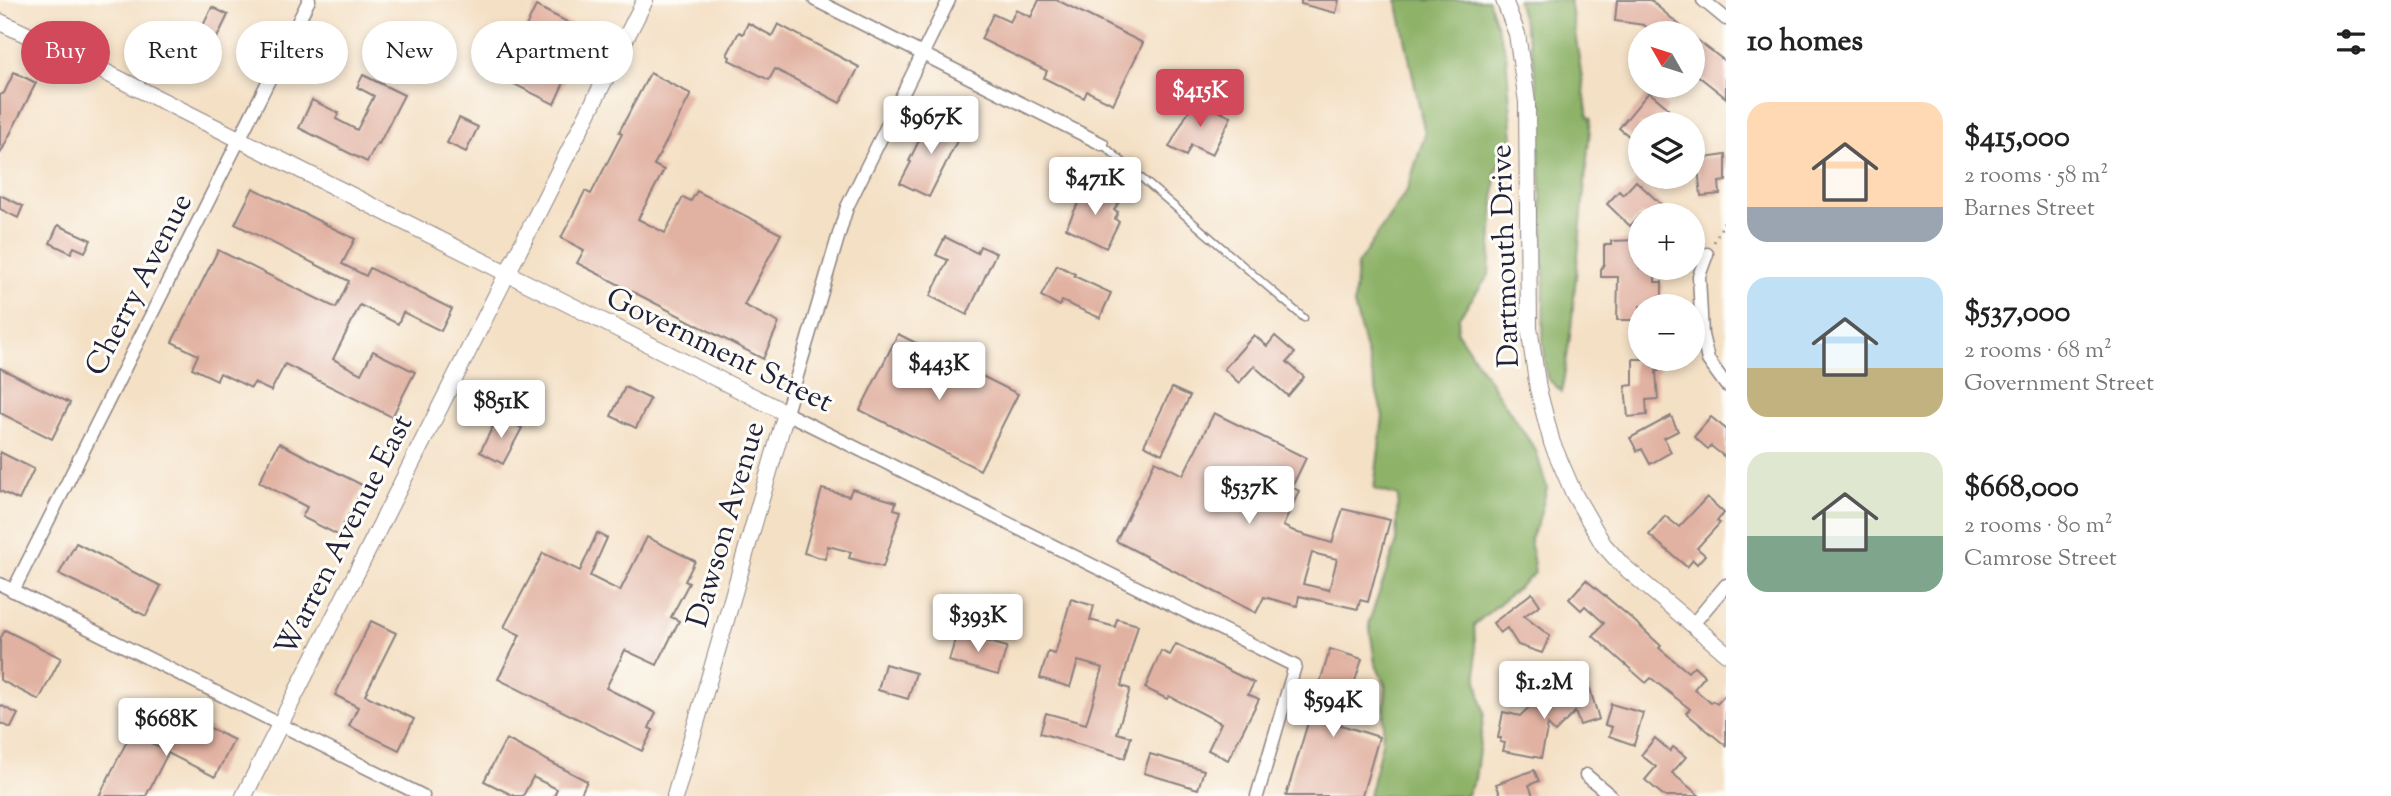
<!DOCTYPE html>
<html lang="en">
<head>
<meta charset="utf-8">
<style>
	body { margin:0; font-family:"Sorts Mill Goudy",serif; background:#f6f6f6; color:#222; height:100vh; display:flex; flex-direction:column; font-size:26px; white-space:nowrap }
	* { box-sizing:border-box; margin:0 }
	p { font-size:23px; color:#767676 }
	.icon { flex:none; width:38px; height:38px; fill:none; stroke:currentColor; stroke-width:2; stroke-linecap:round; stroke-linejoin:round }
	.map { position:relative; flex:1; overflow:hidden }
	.drawer { display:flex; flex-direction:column; background:#fff; width:665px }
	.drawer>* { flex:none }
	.hud { position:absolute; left:21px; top:21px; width:665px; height:63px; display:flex; gap:14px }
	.needle { width:46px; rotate:309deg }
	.tools { position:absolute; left:1628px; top:21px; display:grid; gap:14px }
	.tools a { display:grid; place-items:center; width:77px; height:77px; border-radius:50%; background:#fff; box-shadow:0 4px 10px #0003; font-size:35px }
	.price { position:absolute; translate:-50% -60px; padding:0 16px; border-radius:7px; background:#fff; color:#222; font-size:23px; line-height:46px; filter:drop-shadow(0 2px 4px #0008) }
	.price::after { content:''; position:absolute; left:50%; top:42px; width:21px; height:16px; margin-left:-10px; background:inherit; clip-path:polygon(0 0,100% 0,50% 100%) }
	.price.selected { background:#d1495b; color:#fff }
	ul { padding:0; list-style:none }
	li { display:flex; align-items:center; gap:21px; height:175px; padding:0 21px }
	li span { display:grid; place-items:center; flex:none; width:196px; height:140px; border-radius:21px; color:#555 }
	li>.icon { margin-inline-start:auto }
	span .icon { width:84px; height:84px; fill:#fffc; stroke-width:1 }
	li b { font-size:30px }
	h2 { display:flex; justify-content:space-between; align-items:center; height:84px; padding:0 21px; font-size:30px }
	.chip { padding:0 24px; border-radius:32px; background:#fff; box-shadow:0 4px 10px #0003; font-size:24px; line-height:63px }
	.chip.selected { background:#d1495b; color:#fff }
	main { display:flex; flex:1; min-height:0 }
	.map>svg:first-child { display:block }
	.forest { fill:#8db268; stroke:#586a52; stroke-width:2 }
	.building { fill:#e1b1a1; fill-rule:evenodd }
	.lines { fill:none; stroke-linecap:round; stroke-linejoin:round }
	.service-casing { stroke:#8b8180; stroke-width:9 }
	.minor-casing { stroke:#8b8180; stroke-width:15 }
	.tertiary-casing { stroke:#8b8180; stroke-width:18 }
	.path { stroke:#8b8180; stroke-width:2.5; stroke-dasharray:2 5; stroke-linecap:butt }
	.service { stroke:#fff; stroke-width:6 }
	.minor { stroke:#fff; stroke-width:12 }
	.tertiary { stroke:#fff; stroke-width:16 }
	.labels { text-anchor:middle; stroke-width:6; stroke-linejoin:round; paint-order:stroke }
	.street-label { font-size:30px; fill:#22223b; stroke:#fdfcf7 }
</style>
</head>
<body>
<main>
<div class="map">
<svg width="1726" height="796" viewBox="0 0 1726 796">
	<rect width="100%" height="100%" fill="#fdfcf7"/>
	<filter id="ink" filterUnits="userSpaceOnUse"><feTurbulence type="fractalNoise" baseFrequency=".0143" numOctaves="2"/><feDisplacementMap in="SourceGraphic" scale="14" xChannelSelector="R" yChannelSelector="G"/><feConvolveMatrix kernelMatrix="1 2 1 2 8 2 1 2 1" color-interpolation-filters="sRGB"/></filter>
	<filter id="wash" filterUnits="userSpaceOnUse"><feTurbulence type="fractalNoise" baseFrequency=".00686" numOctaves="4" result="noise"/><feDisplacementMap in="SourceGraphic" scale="28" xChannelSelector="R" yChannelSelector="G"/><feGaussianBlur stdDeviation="1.57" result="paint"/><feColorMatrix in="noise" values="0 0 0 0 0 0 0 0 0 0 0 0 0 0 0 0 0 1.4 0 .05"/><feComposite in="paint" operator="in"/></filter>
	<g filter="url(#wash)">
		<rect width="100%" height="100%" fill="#f4e0c5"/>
		<g class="forest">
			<polygon points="1397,0 1488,0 1506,54 1513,139 1496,172 1489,275 1459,317 1457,332 1536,451 1547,488 1538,523 1530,538 1535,573 1474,625 1477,680 1484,713 1475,779 1466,796 1369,796 1382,742 1386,687 1375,663 1369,622 1396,544 1398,496 1374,489 1383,416 1354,305 1357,265 1407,190 1425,134"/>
			<polygon points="1517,0 1570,0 1588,117 1591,118 1571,329 1562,392 1547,378 1543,340 1544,278 1537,86 1532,51"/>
		</g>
		<g id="blocks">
			<g class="building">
				<polygon points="1039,0 1057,0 1143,43 1113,104 1087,91 1084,98 1044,78 1047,71 981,39 993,14 1010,22 1016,10 1031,17"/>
				<polygon points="1301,0 1339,0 1336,13 1301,4"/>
				<polygon points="1617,0 1650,0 1689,33 1653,33 1644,25 1615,21"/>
				<polygon points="536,6 581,29 561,70 568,74 554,104 492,73 507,43 516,47"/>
				<polygon points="212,7 228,15 213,46 197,38"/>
				<polygon points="748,23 772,36 778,24 859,67 840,103 775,69 769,80 729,60 730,57 727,55 739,32 743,34"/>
				<polygon points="1692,36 1726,62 1726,98 1692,71"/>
				<polygon points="14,72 36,83 0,154 0,95 4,93"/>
				<polygon points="650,73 691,94 654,165 664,170 638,219 665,233 683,197 691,201 697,191 781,234 744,305 779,323 763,359 577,263 584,250 561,238 585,191 591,194 622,134 619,132"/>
				<polygon points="363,75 404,95 379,144 377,143 367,162 299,128 312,100 339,113 336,119 357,130 374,96 357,87"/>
				<polygon points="1649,92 1668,108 1659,119 1656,116 1649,124 1640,124 1640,135 1635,141 1619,128"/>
				<polygon points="1195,99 1231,117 1212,155 1191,145 1186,156 1169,147"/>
				<polygon points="945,117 964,127 929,197 900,183 911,162 909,161 927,124 939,130"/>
				<polygon points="459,118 478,127 466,152 447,143"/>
				<polygon points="1726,155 1726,181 1719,182 1720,194 1701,196 1697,159"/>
				<polygon points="1636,181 1665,208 1658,215 1640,215 1630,226 1607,204 1619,191 1623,195"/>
				<polygon points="1087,185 1119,202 1114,210 1118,212 1115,219 1119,222 1106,248 1066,228"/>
				<polygon points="253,188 355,239 342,264 366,276 370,268 452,309 441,331 403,312 398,324 360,305 333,359 361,374 373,351 415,372 392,417 285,364 271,391 254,383 251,388 220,373 217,380 192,368 198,355 172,342 218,250 336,308 349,281 235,224"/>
				<polygon points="0,195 23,206 18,218 0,209"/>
				<polygon points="58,225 91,240 85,252 74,247 71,253 50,243"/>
				<polygon points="945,237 977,253 980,246 996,253 967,315 930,296 948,260 936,255"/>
				<polygon points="1637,240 1637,244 1640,244 1640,268 1655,268 1655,282 1662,282 1662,305 1640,306 1640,320 1617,320 1618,277 1601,277 1601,269 1604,264 1604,245 1611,245 1611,241"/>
				<polygon points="1057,265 1075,274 1074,276 1111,293 1100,318 1062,301 1060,306 1041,296"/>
				<polygon points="898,334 1018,394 980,470 860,410"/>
				<polygon points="1254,335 1267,346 1275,336 1295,353 1287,362 1304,377 1288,396 1254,366 1239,383 1224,369"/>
				<polygon points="1633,359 1659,359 1659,371 1656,371 1658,399 1646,400 1647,415 1628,417 1625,386 1633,385"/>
				<polygon points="0,368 70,403 52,439 0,413"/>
				<polygon points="625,387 650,399 636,428 611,416"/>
				<polygon points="1172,388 1190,396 1162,454 1144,445"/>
				<path d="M 1214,413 L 1306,458 L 1292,487 L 1299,491 L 1283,526 L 1298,533 L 1332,543 L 1343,509 L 1390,520 L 1368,602 L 1360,600 L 1358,609 L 1299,596 L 1297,606 L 1264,597 L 1256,613 L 1116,541 L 1155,461 L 1183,475 ZM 1312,553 L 1337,559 L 1329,590 L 1303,584 Z"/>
				<polygon points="498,416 522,428 503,464 480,452"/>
				<polygon points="1671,416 1678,431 1664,438 1671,452 1650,464 1642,449 1637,451 1630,438"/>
				<polygon points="1711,417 1726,429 1726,458 1711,446 1708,449 1694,437"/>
				<polygon points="279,443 364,486 338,535 302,517 307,507 259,482"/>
				<polygon points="0,452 34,469 19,500 0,491"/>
				<polygon points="822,489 849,496 852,489 896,502 894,509 901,511 883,567 849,558 851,552 828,546 825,559 804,553"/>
				<polygon points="1707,497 1724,513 1717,521 1720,523 1697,548 1705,555 1697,564 1693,560 1687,567 1649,535 1665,516 1679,527"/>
				<polygon points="597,533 607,538 590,576 620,591 647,537 695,561 685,581 689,583 671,617 679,621 657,665 625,650 606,688 656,713 649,728 653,730 642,751 498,679 520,635 504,627 543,553 580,571"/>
				<polygon points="76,543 161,586 146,616 59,574"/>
				<polygon points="1586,580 1630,617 1661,646 1659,648 1688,672 1694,666 1705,676 1694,689 1711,703 1713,701 1717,704 1726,694 1726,746 1686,713 1690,709 1651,678 1646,683 1593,636 1604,623 1585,606 1581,610 1569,599"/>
				<polygon points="1532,593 1540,605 1524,616 1550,636 1542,653 1518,645 1507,628 1500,633 1493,623"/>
				<polygon points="1071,599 1094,606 1090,620 1115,627 1117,619 1138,625 1121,686 1130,689 1117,733 1131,737 1125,758 1040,733 1046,713 1086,724 1103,668 1078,661 1070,687 1040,678 1048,652 1055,654"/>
				<polygon points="371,621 396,633 365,695 414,719 399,750 349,726 358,707 335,695"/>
				<polygon points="5,630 61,658 39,700 0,680 0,639"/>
				<polygon points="957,633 1007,647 998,675 949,661"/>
				<polygon points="1176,644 1254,683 1248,694 1259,699 1228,760 1208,750 1221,723 1169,696 1167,699 1145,688 1161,651 1170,655"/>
				<polygon points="1330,649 1362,659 1341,725 1379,737 1362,796 1286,796"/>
				<polygon points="885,664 916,673 908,699 878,690"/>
				<polygon points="1551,686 1562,697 1590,689 1599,719 1580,725 1575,712 1555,732 1548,725 1541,758 1503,751 1505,743 1500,742 1501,738 1498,738 1503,712 1520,716"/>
				<polygon points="1611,704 1643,713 1634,745 1609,736 1612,727 1605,725"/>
				<polygon points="0,705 18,714 11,728 0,723"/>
				<polygon points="184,715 234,740 215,777 168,753 146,796 99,796 131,733 167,751"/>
				<polygon points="1655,738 1670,751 1673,747 1686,757 1672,773 1700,796 1664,796 1645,780 1656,767 1641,755"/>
				<polygon points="506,739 587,781 580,796 554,796 557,789 533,777 523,796 514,796 484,781"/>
				<polygon points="1150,754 1204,770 1198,789 1144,773"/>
				<polygon points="1534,770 1539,781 1529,785 1533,796 1501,796 1496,784"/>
			</g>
		</g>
	</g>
	<g filter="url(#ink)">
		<use href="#blocks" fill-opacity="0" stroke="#8b8180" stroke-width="2"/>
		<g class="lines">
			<g class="service-casing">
				<polyline id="service" points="1102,144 1304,318"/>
			</g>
			<g class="minor-casing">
				<g id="minor">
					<polyline points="815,0 1102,144"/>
					<polyline points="949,0 847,207 786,413 1295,666 1257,796"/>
					<polyline points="1703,0 1726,19"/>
					<polyline points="1707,254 1699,276 1702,335 1708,360 1726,385"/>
					<polyline points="0,584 423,796"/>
					<polyline points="13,591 309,0"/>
					<polyline points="1693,624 1726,585"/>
					<polyline points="1586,775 1611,796"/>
				</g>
			</g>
			<g class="tertiary-casing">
				<g id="tertiary">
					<polyline points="1504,0 1517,34 1527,102 1529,327 1538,389 1552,443 1574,494 1603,544 1622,565 1726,653"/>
					<polyline points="0,22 95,67 786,413 675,796"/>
					<polyline points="244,796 645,0"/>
				</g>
			</g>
			<polyline class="path" points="1714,242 1726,218"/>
			<use href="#service" class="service"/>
			<use href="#minor" class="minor"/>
			<use href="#tertiary" class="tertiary"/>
		</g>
	</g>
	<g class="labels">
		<g class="street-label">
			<text transform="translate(1504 256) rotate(-92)" y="10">Dartmouth Drive</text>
			<text transform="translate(138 284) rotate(-63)" y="10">Cherry Avenue</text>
			<text transform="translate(720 349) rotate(26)" y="10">Government Street</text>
			<text transform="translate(725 524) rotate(-74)" y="10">Dawson Avenue</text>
			<text transform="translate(343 535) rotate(-63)" y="10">Warren Avenue East</text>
		</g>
	</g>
</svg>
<div class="tools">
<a><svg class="needle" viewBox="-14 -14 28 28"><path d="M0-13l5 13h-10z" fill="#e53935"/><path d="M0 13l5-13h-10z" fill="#767676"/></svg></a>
<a><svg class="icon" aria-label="layers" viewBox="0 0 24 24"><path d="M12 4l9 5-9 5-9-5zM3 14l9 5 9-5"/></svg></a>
<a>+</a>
<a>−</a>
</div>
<b class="price selected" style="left:1200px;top:129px">$415K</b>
<b class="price" style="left:931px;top:156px">$967K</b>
<b class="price" style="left:1095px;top:217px">$471K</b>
<b class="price" style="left:939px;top:402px">$443K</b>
<b class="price" style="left:501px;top:440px">$851K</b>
<b class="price" style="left:1249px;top:526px">$537K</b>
<b class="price" style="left:978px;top:654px">$393K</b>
<b class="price" style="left:1544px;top:721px">$1.2M</b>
<b class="price" style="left:1333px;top:739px">$594K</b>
<b class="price" style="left:166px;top:758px">$668K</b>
<div class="hud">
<a class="chip selected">Buy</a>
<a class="chip">Rent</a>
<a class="chip">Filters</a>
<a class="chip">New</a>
<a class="chip">Apartment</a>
</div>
</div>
<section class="drawer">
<h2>10 homes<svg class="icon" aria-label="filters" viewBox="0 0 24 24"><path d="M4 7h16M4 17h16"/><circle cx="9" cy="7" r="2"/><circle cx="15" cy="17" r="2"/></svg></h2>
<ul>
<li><span style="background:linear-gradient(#ffd9b3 75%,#9aa5b1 0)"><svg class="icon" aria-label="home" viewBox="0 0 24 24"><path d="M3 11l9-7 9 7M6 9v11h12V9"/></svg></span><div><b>$415,000</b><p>2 rooms · 58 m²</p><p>Barnes Street</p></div></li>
<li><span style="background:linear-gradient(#bfe0f5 65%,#c2b280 0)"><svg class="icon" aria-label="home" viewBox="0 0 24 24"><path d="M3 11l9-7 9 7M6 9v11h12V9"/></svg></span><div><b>$537,000</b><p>2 rooms · 68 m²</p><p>Government Street</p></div></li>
<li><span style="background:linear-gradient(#dfe7d0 60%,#7fa58c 0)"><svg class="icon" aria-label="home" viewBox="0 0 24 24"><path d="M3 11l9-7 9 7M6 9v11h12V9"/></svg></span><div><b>$668,000</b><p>2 rooms · 80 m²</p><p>Camrose Street</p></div></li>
</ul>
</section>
</main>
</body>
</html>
